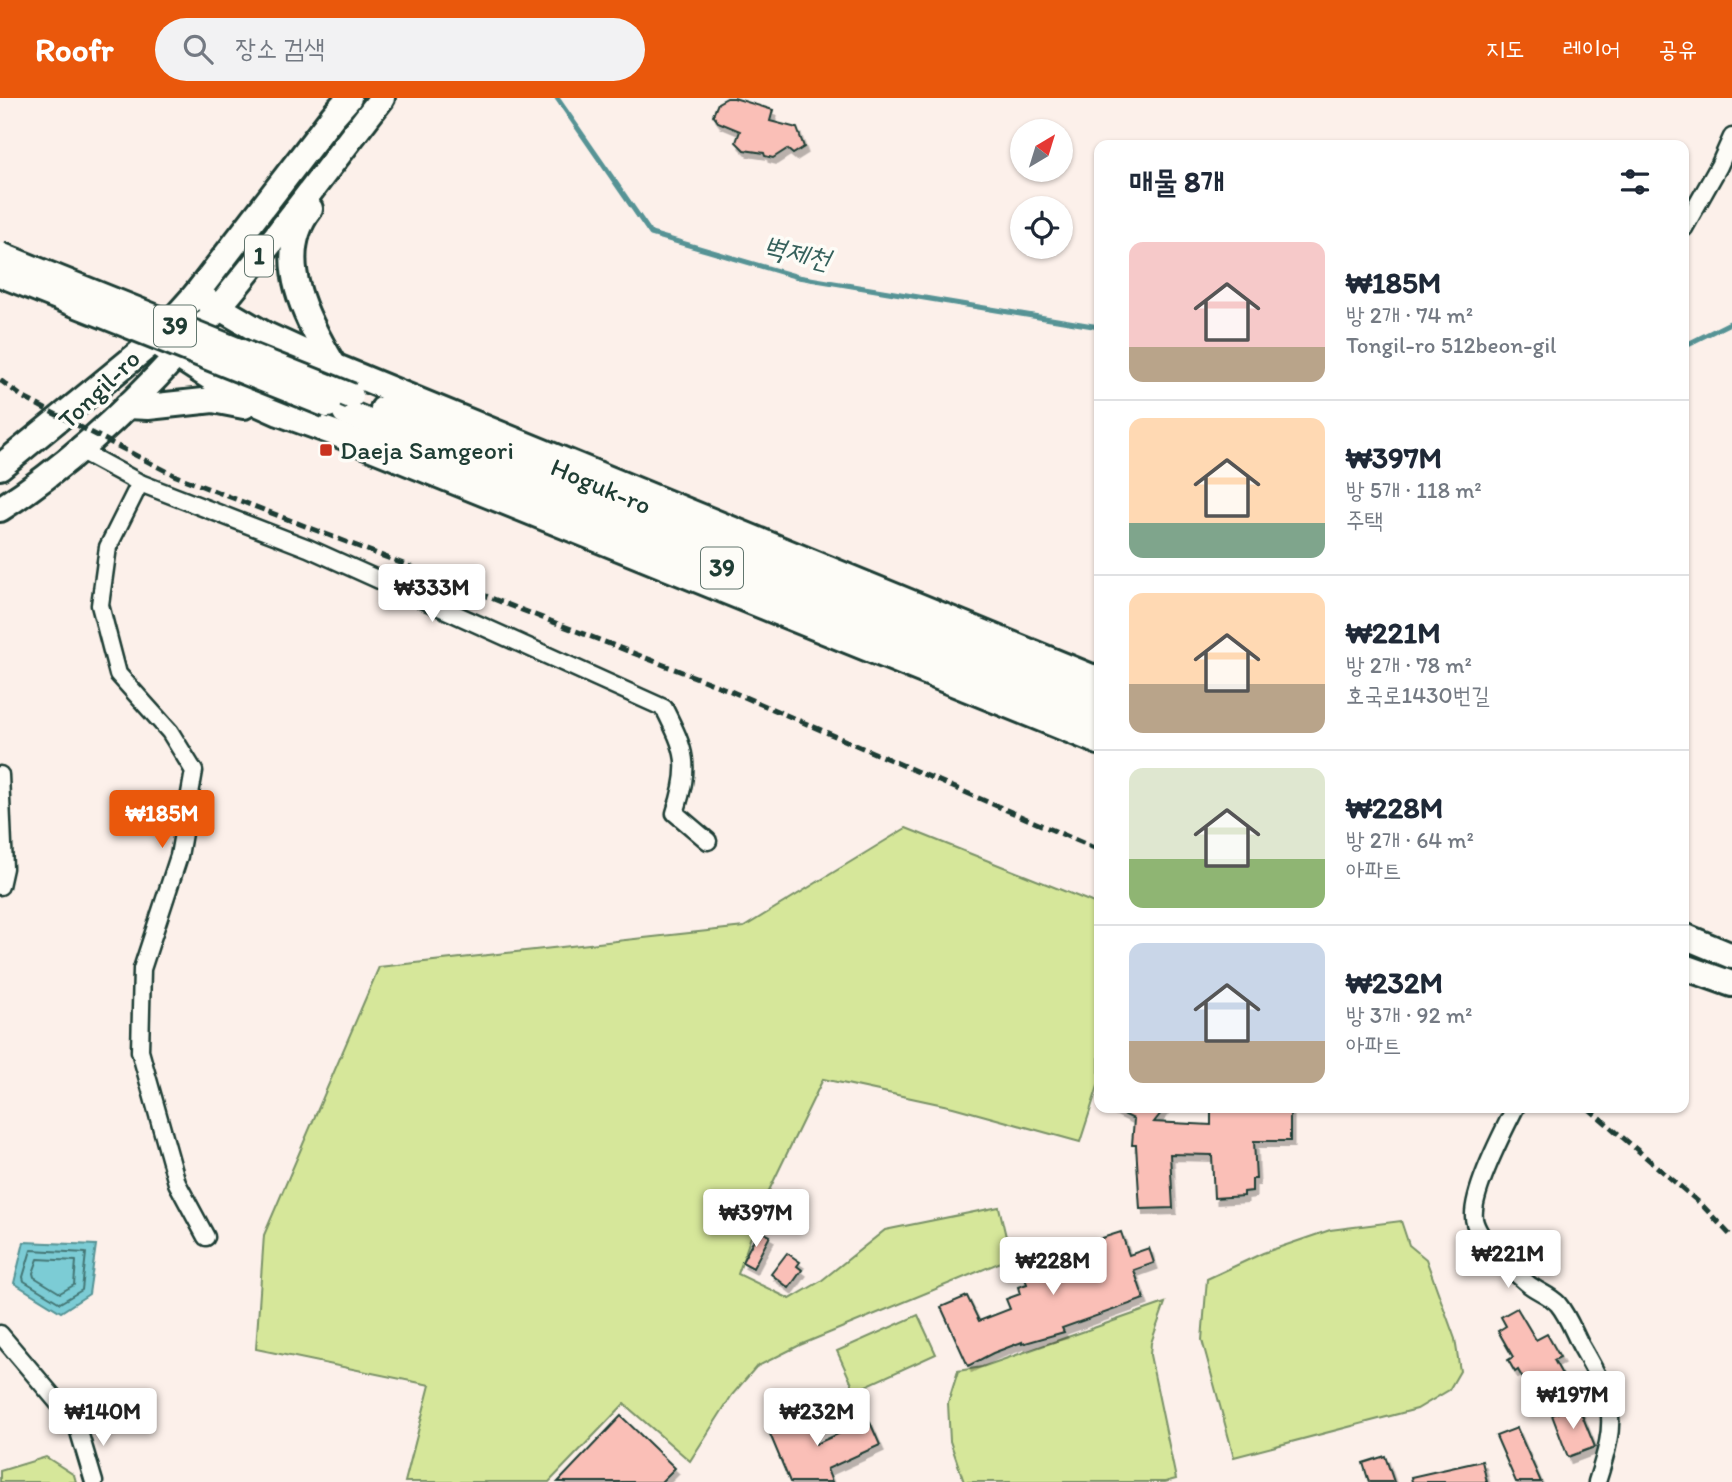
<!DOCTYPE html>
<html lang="ko">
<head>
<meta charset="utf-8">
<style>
	body { margin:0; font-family:Itim,"Poor Story",sans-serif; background:#f2f2f3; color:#1f2937; height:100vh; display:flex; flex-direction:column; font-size:26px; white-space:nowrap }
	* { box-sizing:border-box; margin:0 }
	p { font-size:23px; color:#747a83 }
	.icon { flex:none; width:38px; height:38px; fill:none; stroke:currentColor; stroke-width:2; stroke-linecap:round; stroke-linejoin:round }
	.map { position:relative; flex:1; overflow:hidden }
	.side { position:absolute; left:1094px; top:42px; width:595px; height:973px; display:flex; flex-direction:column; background:#fff; border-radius:14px; box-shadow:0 2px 5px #0004 }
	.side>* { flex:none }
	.needle { width:46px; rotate:38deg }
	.tools { position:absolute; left:1010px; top:21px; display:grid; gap:14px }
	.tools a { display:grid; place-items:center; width:63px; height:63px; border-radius:50%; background:#fff; box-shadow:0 2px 5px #0004; font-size:35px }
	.price { position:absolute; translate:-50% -60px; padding:0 16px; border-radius:7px; background:#fff; color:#222; font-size:23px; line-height:46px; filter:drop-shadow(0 2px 4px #0008) }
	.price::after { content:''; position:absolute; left:50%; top:42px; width:21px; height:16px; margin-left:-10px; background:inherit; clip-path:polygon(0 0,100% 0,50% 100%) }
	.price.active { background:#ea580c; color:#fff }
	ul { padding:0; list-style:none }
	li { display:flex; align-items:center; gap:21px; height:175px; padding:0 35px }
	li+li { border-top:2px solid #e0e1e3 }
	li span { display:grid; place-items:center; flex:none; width:196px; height:140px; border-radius:14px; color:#555 }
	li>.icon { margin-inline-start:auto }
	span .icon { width:84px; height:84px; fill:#fffc; stroke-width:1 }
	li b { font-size:30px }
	h2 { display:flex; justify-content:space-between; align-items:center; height:84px; padding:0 35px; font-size:30px }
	header { display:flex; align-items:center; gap:42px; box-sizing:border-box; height:98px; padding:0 35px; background:#ea580c; color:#fff }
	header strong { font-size:33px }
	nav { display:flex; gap:38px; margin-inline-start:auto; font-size:24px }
	.search { width:490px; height:63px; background:#f2f2f3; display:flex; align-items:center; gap:18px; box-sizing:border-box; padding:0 24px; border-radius:38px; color:#747a83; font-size:26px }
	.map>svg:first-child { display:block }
	.green { fill:#d6e79a; stroke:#7a9267; stroke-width:2 }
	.water { fill:#7bccd5; stroke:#569395; stroke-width:2 }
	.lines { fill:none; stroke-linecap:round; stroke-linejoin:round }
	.shore { stroke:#447674; stroke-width:2 }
	.stream { stroke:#569395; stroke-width:5 }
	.building { fill:#fabfb7; stroke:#1f3d34; stroke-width:2; filter:url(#shadow) }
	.minor-casing { stroke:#1f3d34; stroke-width:21 }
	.primary-casing { stroke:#1f3d34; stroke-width:30 }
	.minor { stroke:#fdfcf7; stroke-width:16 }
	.primary { stroke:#fdfcf7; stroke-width:24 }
	.rail { stroke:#1f3d34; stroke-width:5; stroke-dasharray:10 5; stroke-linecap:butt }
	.primary-bridge-casing { stroke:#1f3d34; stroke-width:30; stroke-linecap:butt }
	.primary-bridge { stroke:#fdfcf7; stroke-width:24 }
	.poi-dot { fill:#c8321e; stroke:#fdfcf7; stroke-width:2.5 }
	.labels { text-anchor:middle; stroke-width:7; stroke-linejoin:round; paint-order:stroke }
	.shield { fill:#fdfcf7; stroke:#62766e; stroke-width:2 }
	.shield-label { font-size:24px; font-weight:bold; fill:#1f3d34 }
	.street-label { font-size:26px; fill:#1f3d34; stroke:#fdfcf7 }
	.poi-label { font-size:26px; fill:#1f3d34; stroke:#fdfcf7; text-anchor:start }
	.water-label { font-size:28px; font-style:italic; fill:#36615c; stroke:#fdfcf7 }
</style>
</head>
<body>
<header>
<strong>Roofr</strong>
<div class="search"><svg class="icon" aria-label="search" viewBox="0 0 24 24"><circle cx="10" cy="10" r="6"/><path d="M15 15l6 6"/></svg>장소 검색</div>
<nav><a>지도</a><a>레이어</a><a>공유</a></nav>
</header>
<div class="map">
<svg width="1732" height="1384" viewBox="0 0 1732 1384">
	<defs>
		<filter id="shadow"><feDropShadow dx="3.5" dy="6" stdDeviation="0" flood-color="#0004"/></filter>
	</defs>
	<rect width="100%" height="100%" fill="#fcf0ea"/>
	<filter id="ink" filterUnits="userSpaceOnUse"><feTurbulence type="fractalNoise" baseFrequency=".0143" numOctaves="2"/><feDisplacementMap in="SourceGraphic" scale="14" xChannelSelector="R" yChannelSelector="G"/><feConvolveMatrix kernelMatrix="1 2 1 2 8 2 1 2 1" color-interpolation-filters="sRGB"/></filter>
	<g filter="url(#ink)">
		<g class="green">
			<polygon points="906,730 1099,807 1099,985 1080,1044 953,1009 823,981 762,1107 738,1176 790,1201 821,1183 885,1132 999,1109 1011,1160 800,1247 756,1269 732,1297 690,1363 624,1306 549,1384 405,1384 430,1287 256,1251 264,1137 379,869 744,829"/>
			<polygon points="1401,1123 1409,1147 1426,1161 1455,1241 1460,1273 1449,1292 1417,1311 1234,1359 1202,1242 1207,1181 1263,1155 1330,1132"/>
			<polygon points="1165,1205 1151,1245 1150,1257 1176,1381 1165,1384 964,1384 950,1343 948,1305 958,1273 982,1269"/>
			<polygon points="918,1217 936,1256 855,1293 837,1253"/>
			<polygon points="46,1359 74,1377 76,1384 0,1384 0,1373"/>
		</g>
		<polygon class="water" points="24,1144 96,1147 89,1196 61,1214 14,1185"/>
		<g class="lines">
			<g class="shore">
				<polygon points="31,1152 86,1155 82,1192 60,1205 24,1183 23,1179"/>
				<polygon points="38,1161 76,1163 74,1187 60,1195 34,1179 33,1175"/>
			</g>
			<g class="stream">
				<polyline points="557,0 651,136 798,179 1099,229"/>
				<polyline points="1684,248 1732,224"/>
			</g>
		</g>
		<g class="building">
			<polygon points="727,0 734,0 773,12 770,23 797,30 804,49 793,56 787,51 773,60 765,58 764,55 744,52 736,44 740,33 718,24 713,17 718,5"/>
			<polygon points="1111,1010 1165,1010 1154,1024 1211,1027 1211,1010 1290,1010 1290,1043 1254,1043 1256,1081 1252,1081 1252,1093 1244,1094 1244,1098 1214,1100 1212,1057 1170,1056 1173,1110 1140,1111 1136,1047 1132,1047 1134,1021"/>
			<polygon points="759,1132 770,1138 753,1170 742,1164"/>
			<polygon points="1121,1134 1129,1157 1149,1150 1154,1165 1134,1172 1144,1201 1062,1230 1064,1234 1022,1246 1022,1244 993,1255 968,1268 941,1209 967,1198 979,1223 1010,1211 1006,1201 1020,1196 1018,1189 1027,1186 1020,1166"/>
			<polygon points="787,1155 800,1164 797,1168 802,1172 789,1190 771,1176"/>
			<polygon points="1517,1210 1536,1242 1547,1236 1560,1259 1554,1262 1565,1282 1534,1300 1518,1272 1515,1274 1508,1262 1513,1259 1498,1233 1506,1228 1501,1219"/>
			<polygon points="1578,1307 1595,1349 1568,1359 1552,1317"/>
			<polygon points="802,1314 816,1346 869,1322 880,1347 827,1371 832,1384 790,1384 767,1329"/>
			<polygon points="621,1318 675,1370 661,1384 558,1384"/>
			<polygon points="1517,1330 1541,1384 1516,1384 1496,1338"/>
			<polygon points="1385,1358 1394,1384 1369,1384 1363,1365"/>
			<polygon points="1482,1363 1487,1384 1412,1384 1411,1379"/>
		</g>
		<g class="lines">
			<g class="minor-casing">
				<g id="minor">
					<polyline points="1684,130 1719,68 1732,39"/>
					<path d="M 79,352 L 140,385 L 308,450 L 664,610 C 686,654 691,666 675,715 L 708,743"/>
					<polyline points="140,385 108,449 100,507 118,576 170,634 194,673 179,758 142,871 140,953 177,1085 206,1139"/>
					<polyline points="0,677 4,770 0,788"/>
					<path d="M 1515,1010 C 1504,1032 1467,1102 1475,1125 C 1481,1144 1511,1172 1527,1185 C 1536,1193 1550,1197 1558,1206 C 1568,1218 1574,1235 1581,1248 C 1615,1307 1618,1319 1597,1384"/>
					<polyline points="0,1236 77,1327 94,1384"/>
				</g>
			</g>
			<g class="primary-casing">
				<g id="primary">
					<path d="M 310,111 C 272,159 307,223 334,268"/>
					<polyline points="196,196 266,237 334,268 1099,582"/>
					<polyline points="154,243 234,295 279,315 337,336 1099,644"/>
					<polyline points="127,308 148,309 213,302 244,308"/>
					<polyline points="383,311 922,532 1099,601"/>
					<polyline points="345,314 1099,626"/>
					<polyline points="0,369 154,243 196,196 333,18 349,0"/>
					<path d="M 0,411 C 157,311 269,145 382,0"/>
					<polyline points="1684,838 1732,858"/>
					<polyline points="1684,869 1732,886"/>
				</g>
			</g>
			<use href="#minor" class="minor"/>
			<use href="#primary" class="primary"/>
			<g class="rail">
				<polyline points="0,282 24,300 176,378 726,591 1099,752"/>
				<polyline points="1588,1010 1702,1107 1732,1139"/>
			</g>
			<g class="primary-bridge-casing">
				<g id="primary-bridge">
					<polyline points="0,157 351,298"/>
					<polyline points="0,176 328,307"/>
				</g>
			</g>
			<use href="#primary-bridge" class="primary-bridge"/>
		</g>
	</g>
	<rect class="poi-dot" x="319" y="345" width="14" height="14" rx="3.5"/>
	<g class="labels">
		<g class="shield">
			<rect x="245" y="137.5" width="28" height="41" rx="5"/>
			<rect x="154" y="207.5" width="42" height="41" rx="5"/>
			<rect x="701" y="449.5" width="42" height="41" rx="5"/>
		</g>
		<g class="shield-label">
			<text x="259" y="166">1</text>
			<text x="175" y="236">39</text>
			<text x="722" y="478">39</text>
		</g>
		<g class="street-label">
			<text transform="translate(99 291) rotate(-44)" y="9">Tongil-ro</text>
			<text transform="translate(601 388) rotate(23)" y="9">Hoguk-ro</text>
		</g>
		<g class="poi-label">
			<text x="340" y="361">Daeja Samgeori</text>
		</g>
		<g class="water-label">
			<text transform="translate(797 154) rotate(13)" y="10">벽제천</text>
		</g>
	</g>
</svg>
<div class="tools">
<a><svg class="needle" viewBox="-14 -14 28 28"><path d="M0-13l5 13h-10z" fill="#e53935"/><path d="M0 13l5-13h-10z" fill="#747a83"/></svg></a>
<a><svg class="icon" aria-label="locate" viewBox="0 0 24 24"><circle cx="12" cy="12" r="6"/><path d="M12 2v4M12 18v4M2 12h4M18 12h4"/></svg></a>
</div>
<b class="price" style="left:432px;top:526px">₩333M</b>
<b class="price active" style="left:162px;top:752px">₩185M</b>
<b class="price" style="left:756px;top:1151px">₩397M</b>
<b class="price" style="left:1508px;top:1192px">₩221M</b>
<b class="price" style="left:1053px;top:1199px">₩228M</b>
<b class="price" style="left:1573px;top:1333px">₩197M</b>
<b class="price" style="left:103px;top:1350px">₩140M</b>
<b class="price" style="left:817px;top:1350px">₩232M</b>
<section class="side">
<h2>매물 8개<svg class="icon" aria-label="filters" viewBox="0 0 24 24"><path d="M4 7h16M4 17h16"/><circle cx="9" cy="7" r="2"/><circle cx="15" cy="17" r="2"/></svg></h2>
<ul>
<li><span style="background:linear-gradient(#f6c9c9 75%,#b9a48a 0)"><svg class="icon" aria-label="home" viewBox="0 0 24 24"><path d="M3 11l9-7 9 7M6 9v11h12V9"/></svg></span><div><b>₩185M</b><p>방 2개 · 74 m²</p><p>Tongil-ro 512beon-gil</p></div></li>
<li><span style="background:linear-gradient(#ffd9b3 75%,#7fa58c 0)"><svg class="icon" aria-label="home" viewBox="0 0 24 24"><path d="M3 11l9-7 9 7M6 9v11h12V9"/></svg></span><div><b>₩397M</b><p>방 5개 · 118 m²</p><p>주택</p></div></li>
<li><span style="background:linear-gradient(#ffd9b3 65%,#b9a48a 0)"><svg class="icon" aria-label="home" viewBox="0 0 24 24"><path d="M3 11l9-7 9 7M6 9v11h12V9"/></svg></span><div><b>₩221M</b><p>방 2개 · 78 m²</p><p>호국로1430번길</p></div></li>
<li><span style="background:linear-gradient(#dfe7d0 65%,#8fb573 0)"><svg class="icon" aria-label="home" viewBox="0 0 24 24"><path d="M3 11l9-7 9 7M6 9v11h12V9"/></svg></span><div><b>₩228M</b><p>방 2개 · 64 m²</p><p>아파트</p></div></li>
<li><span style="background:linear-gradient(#c9d6e8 70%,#b9a48a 0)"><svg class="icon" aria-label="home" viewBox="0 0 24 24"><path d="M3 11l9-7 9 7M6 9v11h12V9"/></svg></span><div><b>₩232M</b><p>방 3개 · 92 m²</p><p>아파트</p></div></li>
</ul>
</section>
</div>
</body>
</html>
